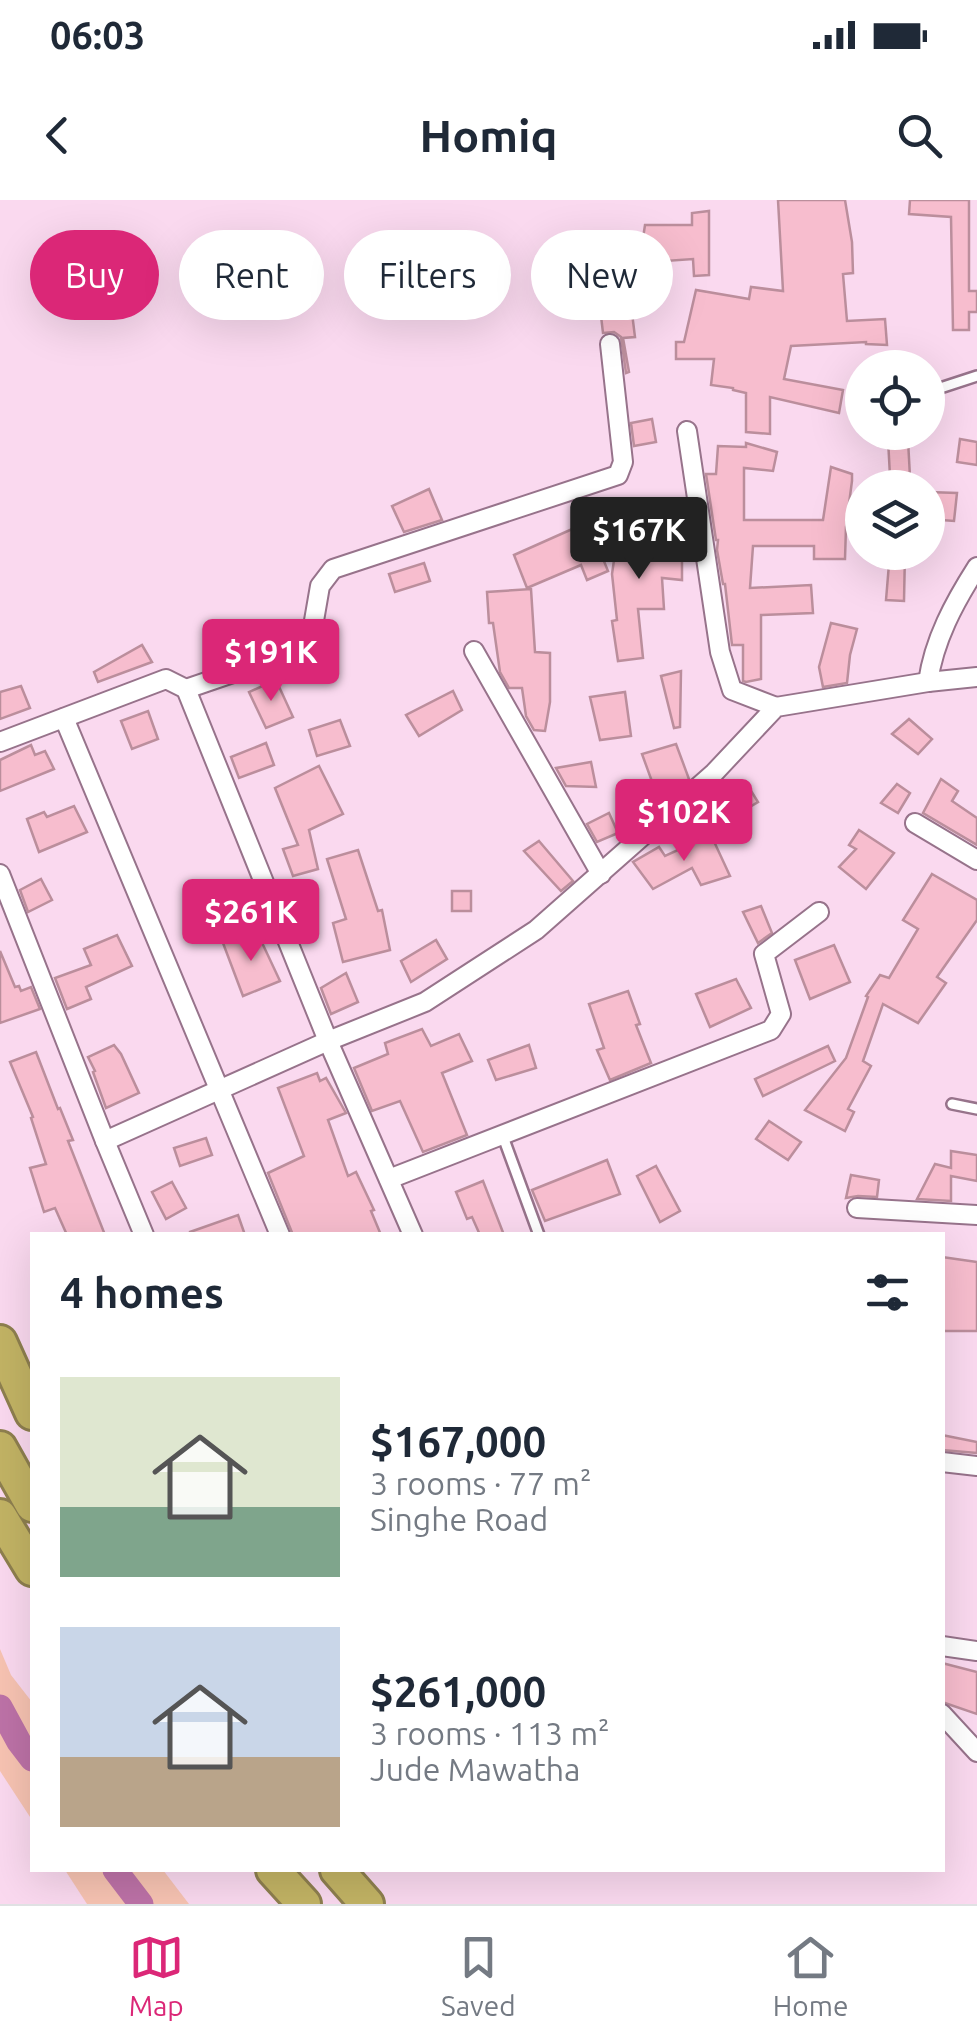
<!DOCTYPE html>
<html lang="en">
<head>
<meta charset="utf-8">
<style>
	body { margin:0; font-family:Ubuntu,sans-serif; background:#f6f6f7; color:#1f2937; height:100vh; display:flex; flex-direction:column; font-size:38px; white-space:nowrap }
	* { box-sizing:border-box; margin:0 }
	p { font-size:32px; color:#747a83 }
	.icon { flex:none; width:55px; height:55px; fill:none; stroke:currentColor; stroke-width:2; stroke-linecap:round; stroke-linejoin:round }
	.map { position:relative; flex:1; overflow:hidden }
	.details { position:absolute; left:30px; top:1032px; width:915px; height:640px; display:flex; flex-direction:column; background:#fff; border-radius:0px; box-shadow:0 10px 40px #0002 }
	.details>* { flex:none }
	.banner { position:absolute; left:30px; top:30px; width:918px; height:90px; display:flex; gap:20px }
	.fabs { position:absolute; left:845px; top:150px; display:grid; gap:20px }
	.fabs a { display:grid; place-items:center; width:100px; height:100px; border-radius:50%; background:#fff; box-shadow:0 10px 40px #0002; font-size:50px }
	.price { position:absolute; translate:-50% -85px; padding:0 22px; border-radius:10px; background:#db2777; color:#fff; font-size:32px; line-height:65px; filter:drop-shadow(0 2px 5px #0008) }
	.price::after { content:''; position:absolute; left:50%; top:60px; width:30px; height:22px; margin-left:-15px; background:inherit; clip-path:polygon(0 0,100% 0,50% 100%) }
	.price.current { background:#222; color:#fff }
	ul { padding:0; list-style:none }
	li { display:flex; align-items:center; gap:30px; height:250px; padding:0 30px }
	li span { display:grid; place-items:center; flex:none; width:280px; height:200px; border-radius:0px; color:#555 }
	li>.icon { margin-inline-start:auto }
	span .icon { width:120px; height:120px; fill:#fffc; stroke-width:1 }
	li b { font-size:42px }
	h2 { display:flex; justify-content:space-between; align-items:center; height:120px; padding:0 30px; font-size:42px }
	.chip { padding:0 35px; border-radius:45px; background:#fff; box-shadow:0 10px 40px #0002; font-size:35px; line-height:90px }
	.chip.current { background:#db2777; color:#fff }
	.status { display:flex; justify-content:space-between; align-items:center; height:70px; padding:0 50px; background:#fff; direction:ltr }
	.status svg { height:28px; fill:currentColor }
	header { display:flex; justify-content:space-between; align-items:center; height:130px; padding:0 30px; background:#fff; font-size:45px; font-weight:700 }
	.menu { display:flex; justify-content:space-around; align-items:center; height:140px; border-top:2px solid #e0e1e3; background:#fff; font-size:28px; color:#747a83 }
	.menu a { display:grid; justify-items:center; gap:5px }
	.menu .current { color:#db2777 }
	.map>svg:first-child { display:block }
	.green { fill:#f7c3b2 }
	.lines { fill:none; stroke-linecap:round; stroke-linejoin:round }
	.canal { stroke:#bd72a7; stroke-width:25 }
	.building { fill:#f7bdce; stroke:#bb8e9c; stroke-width:2.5 }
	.service-casing { stroke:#97738b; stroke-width:14 }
	.minor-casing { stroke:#97738b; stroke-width:22 }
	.motorway-casing { stroke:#8e7f4f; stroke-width:38 }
	.service { stroke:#fff; stroke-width:9 }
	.minor { stroke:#fff; stroke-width:18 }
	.motorway { stroke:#c2b364; stroke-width:32 }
</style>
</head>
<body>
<div class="status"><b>06:03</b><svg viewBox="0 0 49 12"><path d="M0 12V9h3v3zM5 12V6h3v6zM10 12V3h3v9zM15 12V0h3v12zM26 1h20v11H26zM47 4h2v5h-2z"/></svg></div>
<header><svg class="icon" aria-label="back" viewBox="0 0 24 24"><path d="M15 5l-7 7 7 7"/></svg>Homiq<svg class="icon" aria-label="search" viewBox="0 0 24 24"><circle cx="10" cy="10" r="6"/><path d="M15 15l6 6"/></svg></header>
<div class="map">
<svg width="977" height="1704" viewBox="0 0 977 1704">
	<rect width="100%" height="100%" fill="#fad9ef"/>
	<g class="green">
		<polygon points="0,1449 11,1475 32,1502 32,1620 0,1571"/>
		<polygon points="65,1670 163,1670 189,1704 87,1704"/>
	</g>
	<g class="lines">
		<g class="canal">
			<polyline points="0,1507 19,1542 32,1559"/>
			<polyline points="115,1670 141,1704"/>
		</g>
	</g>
	<g class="building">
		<polygon points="778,0 845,0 852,42 853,73 843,74 847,121 885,119 887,145 866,144 866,142 791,146 784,179 843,190 839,213 770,197 770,234 746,232 746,193 733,190 733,188 711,185 714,159 676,159 676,142 684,142 696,90 749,99 751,87 783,91"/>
		<polygon points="910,0 969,0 969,91 977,91 977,112 969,112 969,130 953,130 951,17 909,14"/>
		<polygon points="709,11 709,75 694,76 693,59 651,62 650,58 640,58 645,25 692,25 692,13"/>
		<polygon points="632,113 635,137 623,138 629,172 626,173 621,137 614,132 603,133 601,116"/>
		<polygon points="652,219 656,242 634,246 631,223"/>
		<polygon points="888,239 908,240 910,277 890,276"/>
		<polygon points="960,239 977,242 977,265 957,262"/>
		<polygon points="746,243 777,252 773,271 744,268 744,320 823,320 831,267 852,274 852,281 846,327 845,359 814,359 814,346 753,346 750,388 811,385 813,413 761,415 761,479 746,482 743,481 743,445 732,445 725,384 723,384 717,350 718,340 716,340 706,274 716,274 718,246 746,247"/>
		<polygon points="429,289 442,320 404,332 392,306"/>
		<polygon points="928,292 957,293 954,321 928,319"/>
		<polygon points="621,312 638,314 635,339 682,342 682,380 662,378 664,409 638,409 643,458 618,461 612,421 617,420 612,374"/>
		<polygon points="588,322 608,371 587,380 581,365 527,388 514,355"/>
		<polygon points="890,352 905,352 904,401 886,400"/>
		<polygon points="424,363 430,381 395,392 389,374"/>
		<polygon points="531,389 535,452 550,453 550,502 545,531 534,530 526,516 522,488 509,488 500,472 493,423 489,423 487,392"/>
		<polygon points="831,423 857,429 850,455 847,483 823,487 819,467"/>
		<polygon points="142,445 152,462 98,482 94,472"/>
		<polygon points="681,471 680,527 674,528 661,476"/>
		<polygon points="276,480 293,517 266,528 249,492"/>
		<polygon points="21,486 30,508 0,519 0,492"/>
		<polygon points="453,491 462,510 419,536 406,515"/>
		<polygon points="625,492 631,536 600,540 590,497"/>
		<polygon points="148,511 158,539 132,549 121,521"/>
		<polygon points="909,519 932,539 918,554 892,534"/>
		<polygon points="340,520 350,546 317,556 309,530"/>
		<polygon points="266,543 274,565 239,578 231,557"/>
		<polygon points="676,544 689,579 678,588 654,587 642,554"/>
		<polygon points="31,545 35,555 45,551 54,569 0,591 0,560"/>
		<polygon points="591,562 596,587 566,586 556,568"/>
		<polygon points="319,566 343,614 309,630 318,669 293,676 283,649 298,645 275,588"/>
		<polygon points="941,579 958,591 952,601 977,618 977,645 923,613"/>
		<polygon points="897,584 910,593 898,613 881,603"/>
		<polygon points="748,586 758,602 731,618 723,603"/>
		<polygon points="74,606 87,632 39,652 27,619 44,612 47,617"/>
		<polygon points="609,613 618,633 597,642 587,624"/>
		<polygon points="859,630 894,653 866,689 839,667 856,649 849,645"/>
		<polygon points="711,635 730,676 701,685 692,668 653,689 633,662 659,647 665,656"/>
		<polygon points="539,641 573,681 561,691 524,651"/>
		<polygon points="358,650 378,711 382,710 390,750 343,762 333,723 346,719 327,659"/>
		<polygon points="932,674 977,700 977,720 937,777 946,783 918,823 883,804 863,861 871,866 848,909 854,912 845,931 805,910 846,858 868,797 866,796 880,775 889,778 918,729 903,720"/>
		<polygon points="41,679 52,700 28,712 20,690"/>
		<rect x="452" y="691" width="19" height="20"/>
		<polygon points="761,706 772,733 758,743 743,712"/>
		<polygon points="257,732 280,781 243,796 223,743"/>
		<polygon points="117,735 132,766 86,787 91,799 67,809 55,778 91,765 84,749"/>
		<polygon points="436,740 447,759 411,782 401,761"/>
		<polygon points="834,745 850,782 810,799 795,760"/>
		<polygon points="0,751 15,787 19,786 21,791 31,787 40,809 0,823"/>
		<polygon points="346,773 358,802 331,814 321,788"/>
		<polygon points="736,779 751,808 710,827 696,794"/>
		<polygon points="628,791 640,824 636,825 651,863 610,880 597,850 604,848 589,804"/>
		<polygon points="422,829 431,846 459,834 472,861 442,873 467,935 423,952 400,901 372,911 354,868 388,854 385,843"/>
		<polygon points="114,845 121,854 139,893 106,908 93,872 95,871 88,857"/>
		<polygon points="529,845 536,868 496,880 488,860"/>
		<polygon points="828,846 835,861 763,896 755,879"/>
		<polygon points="36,852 58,909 60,908 73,940 68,941 105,1035 67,1035 55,1008 44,1012 30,968 46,964 31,918 33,917 10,862"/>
		<polygon points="317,873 320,881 326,878 346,913 328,920 348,976 356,972 374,1010 371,1011 381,1035 293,1035 268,973 304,956 278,888"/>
		<polygon points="769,921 801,942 788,960 756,939"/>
		<polygon points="206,938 212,955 180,966 174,948"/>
		<polygon points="951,951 977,955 977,981 951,976 951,1001 917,999 935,964 951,968"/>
		<polygon points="607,960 620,994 545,1021 532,990"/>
		<polygon points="656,966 680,1011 660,1022 637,976"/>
		<polygon points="851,975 879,980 877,997 858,996 846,998"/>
		<polygon points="483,981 504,1035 480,1035 472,1017 467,1019 456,992"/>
		<polygon points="172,982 186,1008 166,1019 152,992"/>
		<polygon points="238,1015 245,1035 190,1035 190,1032"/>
		<polygon points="942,1057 977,1062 977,1131 942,1131"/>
		<polygon points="942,1235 977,1242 977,1253 942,1250"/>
		<polygon points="942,1463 977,1472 977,1514 942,1502"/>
	</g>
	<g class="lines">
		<g class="service-casing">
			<g id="service">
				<polyline points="928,192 977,176"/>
				<polyline points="952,904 977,909"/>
				<polyline points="502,934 539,1035"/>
			</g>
		</g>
		<g class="minor-casing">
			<g id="minor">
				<polyline points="687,231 720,452 732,490 776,507"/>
				<polyline points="474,451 601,674"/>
				<path d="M 928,482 C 934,440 954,403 977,367"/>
				<polyline points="186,489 300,450 311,438 320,386 333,369 618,275 623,262 610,144"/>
				<polyline points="64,518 280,1035"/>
				<polyline points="0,542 166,479 186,489 328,841 413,1035"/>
				<polyline points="915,623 977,660"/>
				<polyline points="0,674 105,941 144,1035"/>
				<polyline points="105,941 328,841 425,802 536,730 714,573 776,507 928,482 977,477"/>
				<polyline points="389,979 771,830 781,814 764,754 819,712"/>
				<polyline points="857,1008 977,1015"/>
				<polyline points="942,1262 977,1266"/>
				<polyline points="942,1446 977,1451"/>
				<polyline points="942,1514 977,1552"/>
			</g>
		</g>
		<g class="motorway-casing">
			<g id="motorway">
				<polyline points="0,1142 32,1213"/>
				<polyline points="0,1248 32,1305"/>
				<polyline points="0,1316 32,1369"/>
				<polyline points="273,1670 304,1704"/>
				<polyline points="337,1670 367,1704"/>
			</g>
		</g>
		<use href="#service" class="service"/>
		<use href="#minor" class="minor"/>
		<use href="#motorway" class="motorway"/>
	</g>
</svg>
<div class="fabs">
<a><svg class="icon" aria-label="locate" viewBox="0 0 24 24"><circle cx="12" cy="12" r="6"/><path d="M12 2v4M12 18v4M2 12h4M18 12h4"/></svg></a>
<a><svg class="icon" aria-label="layers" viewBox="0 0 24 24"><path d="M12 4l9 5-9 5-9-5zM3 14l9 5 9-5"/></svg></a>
</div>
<b class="price current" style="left:639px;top:382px">$167K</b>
<b class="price" style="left:271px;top:504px">$191K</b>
<b class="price" style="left:684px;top:664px">$102K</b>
<b class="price" style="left:251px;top:764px">$261K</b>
<div class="banner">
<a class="chip current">Buy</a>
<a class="chip">Rent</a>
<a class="chip">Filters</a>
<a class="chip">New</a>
</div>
<section class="details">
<h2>4 homes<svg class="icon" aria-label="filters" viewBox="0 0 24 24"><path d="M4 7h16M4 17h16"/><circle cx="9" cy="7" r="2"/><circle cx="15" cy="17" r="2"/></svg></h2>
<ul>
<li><span style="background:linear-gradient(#dfe7d0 65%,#7fa58c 0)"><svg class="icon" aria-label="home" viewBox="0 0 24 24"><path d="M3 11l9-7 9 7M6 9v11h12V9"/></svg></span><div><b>$167,000</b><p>3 rooms · 77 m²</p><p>Singhe Road</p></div></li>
<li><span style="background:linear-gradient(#c9d6e8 65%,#b9a48a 0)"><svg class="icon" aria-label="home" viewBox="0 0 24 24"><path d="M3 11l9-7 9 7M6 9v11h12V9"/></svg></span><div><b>$261,000</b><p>3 rooms · 113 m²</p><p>Jude Mawatha</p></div></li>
</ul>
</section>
</div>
<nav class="menu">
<a class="current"><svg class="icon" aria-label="map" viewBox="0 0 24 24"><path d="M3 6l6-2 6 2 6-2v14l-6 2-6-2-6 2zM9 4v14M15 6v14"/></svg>Map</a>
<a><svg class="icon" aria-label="saved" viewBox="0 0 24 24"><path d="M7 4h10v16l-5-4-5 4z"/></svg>Saved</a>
<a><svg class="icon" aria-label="home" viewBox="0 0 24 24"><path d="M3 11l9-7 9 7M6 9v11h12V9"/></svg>Home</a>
</nav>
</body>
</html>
